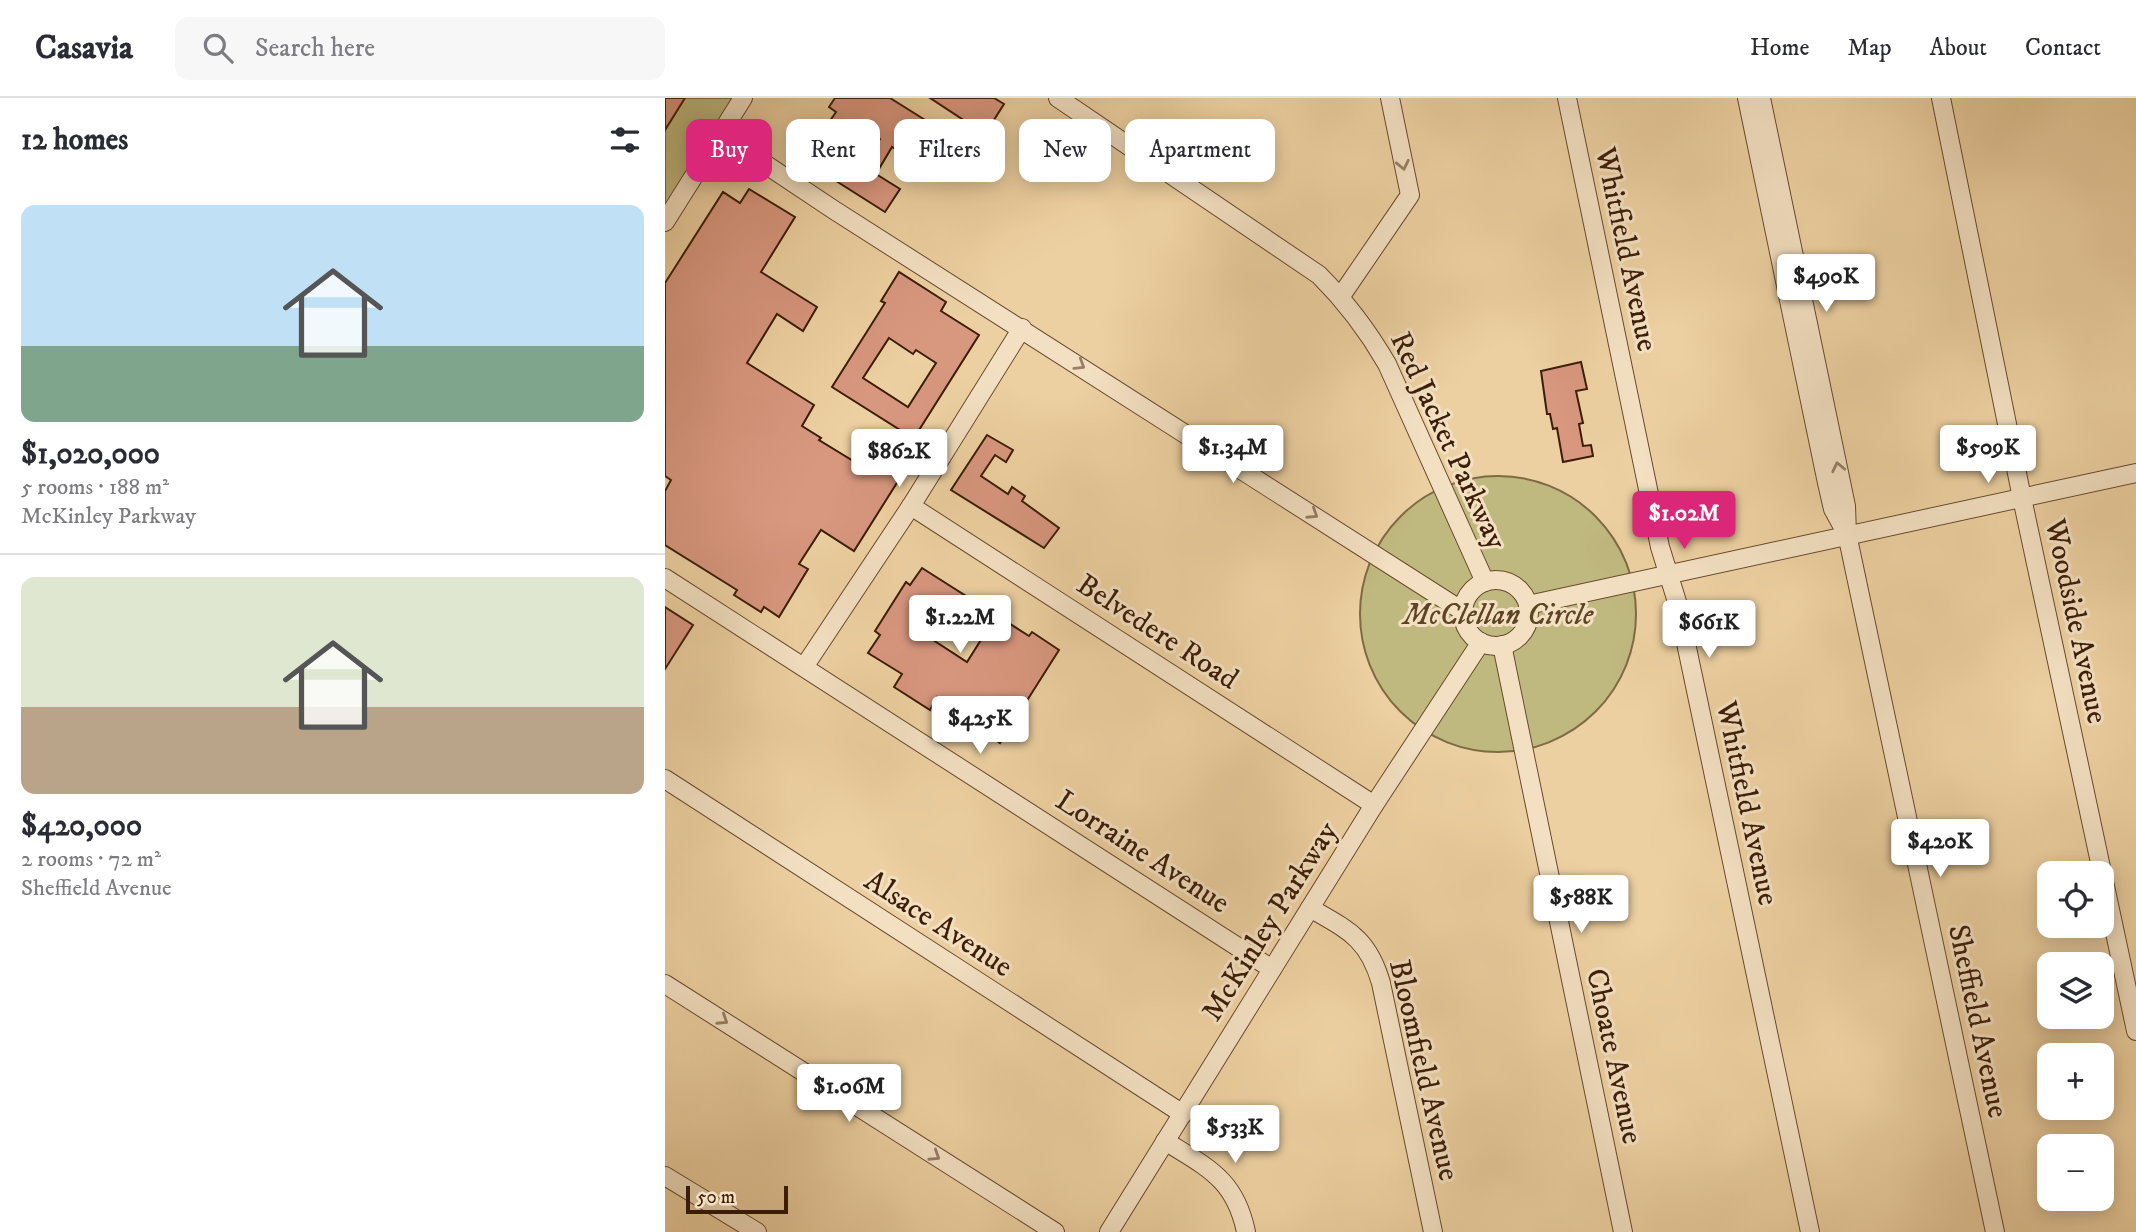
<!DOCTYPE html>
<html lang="en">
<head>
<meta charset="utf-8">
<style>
	body { margin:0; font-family:"IM FELL DW Pica",serif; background:#f7f7f7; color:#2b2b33; height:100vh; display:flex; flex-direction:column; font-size:26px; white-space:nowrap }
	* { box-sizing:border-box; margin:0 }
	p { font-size:23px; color:#7c7c81 }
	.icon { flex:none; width:38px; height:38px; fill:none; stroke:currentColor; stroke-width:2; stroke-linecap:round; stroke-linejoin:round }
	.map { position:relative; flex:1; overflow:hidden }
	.details { display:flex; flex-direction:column; background:#fff; width:665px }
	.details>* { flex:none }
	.banner { position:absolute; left:21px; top:21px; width:665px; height:63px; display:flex; gap:14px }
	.buttons { position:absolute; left:1372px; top:763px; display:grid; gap:14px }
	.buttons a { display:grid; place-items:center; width:77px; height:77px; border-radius:14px; background:#fff; box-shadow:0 4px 18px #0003; font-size:35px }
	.scale { position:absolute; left:21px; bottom:18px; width:102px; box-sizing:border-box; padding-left:7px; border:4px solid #3c1d07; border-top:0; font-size:19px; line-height:24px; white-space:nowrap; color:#3c1d07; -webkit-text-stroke:5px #f3e0c2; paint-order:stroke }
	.price { position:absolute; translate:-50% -60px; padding:0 16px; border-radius:7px; background:#fff; color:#222; font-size:23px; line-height:46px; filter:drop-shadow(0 2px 4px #0008) }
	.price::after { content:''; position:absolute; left:50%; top:42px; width:21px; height:16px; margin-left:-10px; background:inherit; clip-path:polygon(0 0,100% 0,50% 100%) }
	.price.selected { background:#db2777; color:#fff }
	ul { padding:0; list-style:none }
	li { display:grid; align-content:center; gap:14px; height:371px; padding:0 21px }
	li+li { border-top:2px solid #e1e1e2 }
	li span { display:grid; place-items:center; height:217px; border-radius:14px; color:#555 }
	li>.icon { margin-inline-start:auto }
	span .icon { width:126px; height:126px; fill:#fffc; stroke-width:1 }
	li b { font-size:30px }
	h2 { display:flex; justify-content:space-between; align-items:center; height:84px; padding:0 21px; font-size:30px }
	.pill { padding:0 24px; border-radius:14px; background:#fff; box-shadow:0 4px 18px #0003; font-size:24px; line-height:63px }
	.pill.selected { background:#db2777; color:#fff }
	header { display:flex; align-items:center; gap:42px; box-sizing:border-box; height:98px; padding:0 35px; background:#fff; border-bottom:2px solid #e1e1e2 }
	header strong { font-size:33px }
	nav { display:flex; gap:38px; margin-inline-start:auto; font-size:24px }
	.search { width:490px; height:63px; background:#f7f7f7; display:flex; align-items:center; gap:18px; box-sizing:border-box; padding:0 24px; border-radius:14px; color:#7c7c81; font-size:26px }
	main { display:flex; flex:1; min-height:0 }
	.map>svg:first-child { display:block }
	.green { fill:#c0b97f; stroke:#7e6b43; stroke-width:2 }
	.building { fill:#d8977f; stroke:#3c1d07; stroke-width:2; fill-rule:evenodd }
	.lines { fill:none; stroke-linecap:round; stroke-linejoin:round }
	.minor-casing { stroke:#684a2e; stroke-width:20 }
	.minor { stroke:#f3e0c2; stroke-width:18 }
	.oneway { stroke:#987e64 }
	.labels { text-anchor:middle; stroke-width:6; stroke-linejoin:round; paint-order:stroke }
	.street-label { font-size:30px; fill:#3c1d07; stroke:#f3e0c2 }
	.park-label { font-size:30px; font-style:italic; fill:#5d4425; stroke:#f3e0c2 }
</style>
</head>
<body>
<header>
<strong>Casavia</strong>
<div class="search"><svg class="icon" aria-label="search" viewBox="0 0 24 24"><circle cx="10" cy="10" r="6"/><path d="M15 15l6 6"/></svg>Search here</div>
<nav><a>Home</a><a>Map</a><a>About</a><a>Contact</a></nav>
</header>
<main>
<section class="details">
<h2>12 homes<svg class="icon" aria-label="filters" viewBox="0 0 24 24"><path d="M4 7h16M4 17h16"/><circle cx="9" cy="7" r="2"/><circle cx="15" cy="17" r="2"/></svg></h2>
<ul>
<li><span style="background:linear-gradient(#bfe0f5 65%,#7fa58c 0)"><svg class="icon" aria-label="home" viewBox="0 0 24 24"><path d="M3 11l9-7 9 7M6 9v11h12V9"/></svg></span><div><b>$1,020,000</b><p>5 rooms · 188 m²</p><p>McKinley Parkway</p></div></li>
<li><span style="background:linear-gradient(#dfe7d0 60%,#b9a48a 0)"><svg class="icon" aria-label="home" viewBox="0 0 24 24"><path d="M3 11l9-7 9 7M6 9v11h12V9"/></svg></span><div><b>$420,000</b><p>2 rooms · 72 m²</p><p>Sheffield Avenue</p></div></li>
</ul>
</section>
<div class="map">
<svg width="1471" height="1134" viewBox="0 0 1471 1134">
	<rect width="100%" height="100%" fill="#edd0a1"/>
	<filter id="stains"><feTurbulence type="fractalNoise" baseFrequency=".00286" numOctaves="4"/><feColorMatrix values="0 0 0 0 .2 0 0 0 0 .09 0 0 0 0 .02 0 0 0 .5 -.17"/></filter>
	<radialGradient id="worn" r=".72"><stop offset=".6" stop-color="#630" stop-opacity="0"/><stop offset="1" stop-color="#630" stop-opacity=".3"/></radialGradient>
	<g class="green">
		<polygon points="0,0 70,0 0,110"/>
		<circle cx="833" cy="516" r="138"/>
	</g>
	<g class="building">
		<polygon points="0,0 20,0 0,32"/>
		<path d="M 170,0 L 225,0 L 292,42 L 270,76 L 227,49 L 211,76 L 235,91 L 220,114 L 138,62 L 171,14 L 164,9 ZM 198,30 L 215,41 L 198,68 L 181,57 Z"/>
		<polygon points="265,0 329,0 339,6 320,36"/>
		<path d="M 84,91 L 130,119 L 96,174 L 152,209 L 138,233 L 112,216 L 82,265 L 149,307 L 137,328 L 156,340 L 154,342 L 203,372 L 222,343 L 246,339 L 167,289 L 220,205 L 216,203 L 234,174 L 281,204 L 276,213 L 314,237 L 244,348 L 252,353 L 189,453 L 156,432 L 134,466 L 143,471 L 114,519 L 99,509 L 96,514 L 69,497 L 72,492 L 0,447 L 0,393 L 6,382 L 0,378 L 0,185 L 58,94 L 75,105 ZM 224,240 L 248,256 L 251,252 L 271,265 L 243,309 L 198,280 Z"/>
		<polygon points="916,264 922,291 911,293 918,325 914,326 918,348 926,347 928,358 898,364 892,330 888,331 885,316 882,316 876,273"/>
		<polygon points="322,337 348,352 341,364 330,357 316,378 343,396 347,389 360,398 357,403 394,430 379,450 286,392"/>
		<path d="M 257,470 L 364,538 L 367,534 L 394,552 L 335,645 L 305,625 L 307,622 L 272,599 L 265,612 L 229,589 L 237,576 L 203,555 L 215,537 L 210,533 L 241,484 L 245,487 ZM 279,511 L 319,537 L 302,564 L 262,538 Z"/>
		<polygon points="0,509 28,527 0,571"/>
	</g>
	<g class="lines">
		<g class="minor-casing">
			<g id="minor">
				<path d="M 393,0 L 654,177 C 681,204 703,233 722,266 L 820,484"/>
				<polyline points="902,0 995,449 1013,507 1145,1134"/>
				<polyline points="1082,0 1162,385 1168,411 1180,433"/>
				<polyline points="1096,0 1181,408 1182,436 1330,1134"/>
				<polyline points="1276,0 1357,400 1471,933"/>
				<polyline points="55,36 169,112 799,514"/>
				<polyline points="0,124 78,0"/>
				<polyline points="676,198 745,97 725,0"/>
				<polyline points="246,408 709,707"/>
				<polyline points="0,480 607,871"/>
				<circle cx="831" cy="515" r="33"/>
				<polyline points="863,507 1471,375"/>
				<polyline points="837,547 958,1134"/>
				<polyline points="139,569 246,408 357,230"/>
				<polyline points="0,681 518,1016"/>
				<path d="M 645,810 C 683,832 703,840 716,885 L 768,1134"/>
				<polyline points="0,886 390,1134"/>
				<path d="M 500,1043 C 543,1070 570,1081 581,1134"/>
				<polyline points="0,1078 92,1134"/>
				<polyline points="444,1134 709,707 816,544"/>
			</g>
		</g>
		<use href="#minor" class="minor"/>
	</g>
	<defs><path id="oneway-chevron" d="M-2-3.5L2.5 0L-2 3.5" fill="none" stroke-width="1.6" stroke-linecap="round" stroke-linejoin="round" transform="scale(1.75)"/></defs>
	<g class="oneway">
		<use href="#oneway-chevron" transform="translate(738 67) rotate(78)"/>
		<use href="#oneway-chevron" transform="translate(415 267) rotate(32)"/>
		<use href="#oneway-chevron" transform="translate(1173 369) rotate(-102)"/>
		<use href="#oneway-chevron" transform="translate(648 416) rotate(33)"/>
		<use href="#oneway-chevron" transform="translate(58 922) rotate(33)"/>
		<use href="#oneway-chevron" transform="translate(270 1058) rotate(33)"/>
	</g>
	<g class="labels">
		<g class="street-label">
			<text transform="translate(962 151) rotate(78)" y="10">Whitfield Avenue</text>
			<text transform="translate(784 342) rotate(65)" y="10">Red Jacket Parkway</text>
			<text transform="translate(1412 523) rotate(78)" y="10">Woodside Avenue</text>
			<text transform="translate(493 533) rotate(33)" y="10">Belvedere Road</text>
			<text transform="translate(1083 705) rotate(78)" y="10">Whitfield Avenue</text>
			<text transform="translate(478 753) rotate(33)" y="10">Lorraine Avenue</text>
			<text transform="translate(604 823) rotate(-58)" y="10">McKinley Parkway</text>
			<text transform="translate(274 825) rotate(33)" y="10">Alsace Avenue</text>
			<text transform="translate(1314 923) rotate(78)" y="10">Sheffield Avenue</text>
			<text transform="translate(950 958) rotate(78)" y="10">Choate Avenue</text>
			<text transform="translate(760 972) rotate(77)" y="10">Bloomfield Avenue</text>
		</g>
		<g class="park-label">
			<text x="833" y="526">McClellan Circle</text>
		</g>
	</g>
	<rect width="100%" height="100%" filter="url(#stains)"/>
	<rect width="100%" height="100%" fill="url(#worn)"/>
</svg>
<div class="buttons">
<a><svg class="icon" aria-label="locate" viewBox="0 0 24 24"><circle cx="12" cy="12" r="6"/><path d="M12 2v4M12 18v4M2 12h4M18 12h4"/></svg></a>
<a><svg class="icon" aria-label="layers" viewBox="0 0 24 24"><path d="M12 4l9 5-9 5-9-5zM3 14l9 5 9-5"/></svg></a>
<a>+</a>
<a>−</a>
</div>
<div class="scale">50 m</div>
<b class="price" style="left:1161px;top:216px">$490K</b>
<b class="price" style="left:568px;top:387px">$1.34M</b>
<b class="price" style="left:1323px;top:387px">$509K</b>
<b class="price" style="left:234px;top:391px">$862K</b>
<b class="price selected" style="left:1019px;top:453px">$1.02M</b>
<b class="price" style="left:295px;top:557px">$1.22M</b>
<b class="price" style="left:1044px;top:562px">$661K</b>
<b class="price" style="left:315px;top:658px">$425K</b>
<b class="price" style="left:1275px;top:781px">$420K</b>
<b class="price" style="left:916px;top:837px">$588K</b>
<b class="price" style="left:184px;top:1026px">$1.06M</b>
<b class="price" style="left:570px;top:1067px">$533K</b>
<div class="banner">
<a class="pill selected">Buy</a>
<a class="pill">Rent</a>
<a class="pill">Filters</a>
<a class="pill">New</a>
<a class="pill">Apartment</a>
</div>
</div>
</main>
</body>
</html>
